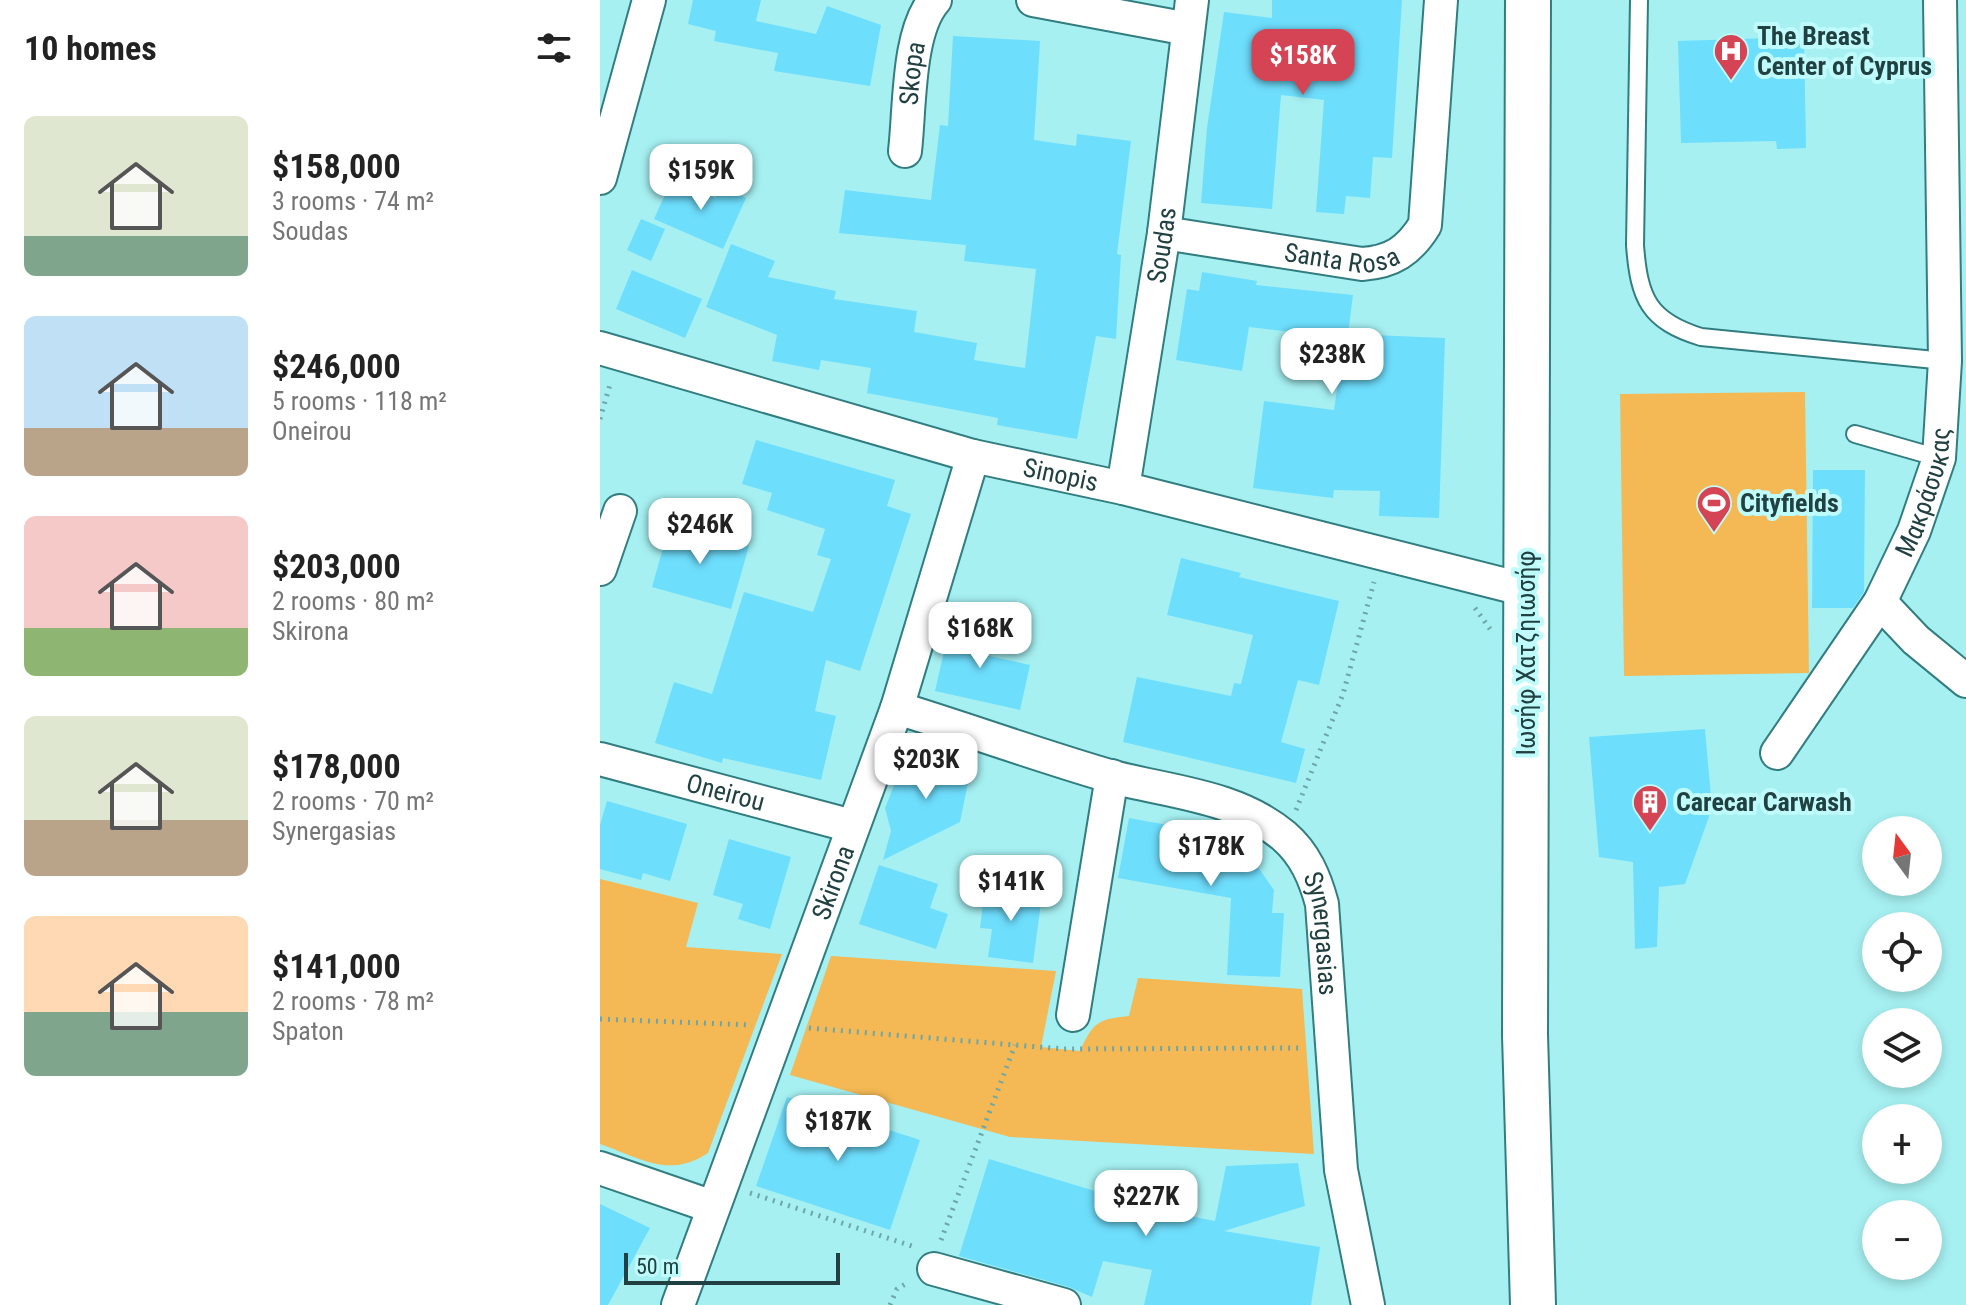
<!DOCTYPE html>
<html lang="en">
<head>
<meta charset="utf-8">
<style>
	body { margin:0; font-family:"Roboto Condensed",sans-serif; background:#f2f2f2; color:#222; height:100vh; display:flex; flex-direction:column; font-size:30px; white-space:nowrap }
	* { box-sizing:border-box; margin:0 }
	p { font-size:26px; color:#767676 }
	.icon { flex:none; width:44px; height:44px; fill:none; stroke:currentColor; stroke-width:2; stroke-linecap:round; stroke-linejoin:round }
	.map { position:relative; flex:1; overflow:hidden }
	.sheet { display:flex; flex-direction:column; background:#fff; width:600px }
	.sheet>* { flex:none }
	.needle { width:52px; rotate:345deg }
	.buttons { position:absolute; left:1262px; top:816px; display:grid; gap:16px }
	.buttons a { display:grid; place-items:center; width:80px; height:80px; border-radius:50%; background:#fff; box-shadow:0 4px 12px #0003; font-size:40px }
	.scale { position:absolute; left:24px; bottom:20px; width:216px; box-sizing:border-box; padding-left:8px; border:4px solid #214041; border-top:0; font-size:22px; line-height:28px; white-space:nowrap; color:#214041; -webkit-text-stroke:6px #c0fbfc; paint-order:stroke }
	.price { position:absolute; translate:-50% -68px; padding:0 18px; border-radius:16px; background:#fff; color:#222; font-size:26px; line-height:52px; filter:drop-shadow(0 2px 4px #0008) }
	.price::after { content:''; position:absolute; left:50%; top:48px; width:24px; height:18px; margin-left:-12px; background:inherit; clip-path:polygon(0 0,100% 0,50% 100%) }
	.price.current { background:#d54455; color:#fff }
	ul { padding:0; list-style:none }
	li { display:flex; align-items:center; gap:24px; height:200px; padding:0 24px }
	li span { display:grid; place-items:center; flex:none; width:224px; height:160px; border-radius:12px; color:#555 }
	li>.icon { margin-inline-start:auto }
	span .icon { width:96px; height:96px; fill:#fffc; stroke-width:1 }
	li b { font-size:34px }
	h2 { display:flex; justify-content:space-between; align-items:center; height:96px; padding:0 24px; font-size:34px }
	main { display:flex; flex:1; min-height:0 }
	.map>svg:first-child { display:block }
	.green { fill:#f4b954 }
	.building { fill:#6edefd }
	.lines { fill:none; stroke-linecap:round; stroke-linejoin:round }
	.service-casing { stroke:#327d80; stroke-width:20 }
	.minor-casing { stroke:#327d80; stroke-width:36 }
	.secondary-casing { stroke:#327d80; stroke-width:48 }
	.path { stroke:#6ea6a8; stroke-width:5; stroke-dasharray:2 6; stroke-linecap:butt }
	.service { stroke:#fff; stroke-width:16 }
	.minor { stroke:#fff; stroke-width:32 }
	.secondary { stroke:#fff; stroke-width:44 }
	.labels { text-anchor:middle; stroke-width:8; stroke-linejoin:round; paint-order:stroke }
	.poi-label { font-size:26px; font-weight:bold; fill:#214041; stroke:#c0fbfc; text-anchor:start }
	.street-label { font-size:26px; fill:#214041; stroke:#c0fbfc }
</style>
</head>
<body>
<main>
<section class="sheet">
<h2>10 homes<svg class="icon" aria-label="filters" viewBox="0 0 24 24"><path d="M4 7h16M4 17h16"/><circle cx="9" cy="7" r="2"/><circle cx="15" cy="17" r="2"/></svg></h2>
<ul>
<li><span style="background:linear-gradient(#dfe7d0 75%,#7fa58c 0)"><svg class="icon" aria-label="home" viewBox="0 0 24 24"><path d="M3 11l9-7 9 7M6 9v11h12V9"/></svg></span><div><b>$158,000</b><p>3 rooms · 74 m²</p><p>Soudas</p></div></li>
<li><span style="background:linear-gradient(#bfe0f5 70%,#b9a48a 0)"><svg class="icon" aria-label="home" viewBox="0 0 24 24"><path d="M3 11l9-7 9 7M6 9v11h12V9"/></svg></span><div><b>$246,000</b><p>5 rooms · 118 m²</p><p>Oneirou</p></div></li>
<li><span style="background:linear-gradient(#f6c9c9 70%,#8fb573 0)"><svg class="icon" aria-label="home" viewBox="0 0 24 24"><path d="M3 11l9-7 9 7M6 9v11h12V9"/></svg></span><div><b>$203,000</b><p>2 rooms · 80 m²</p><p>Skirona</p></div></li>
<li><span style="background:linear-gradient(#dfe7d0 65%,#b9a48a 0)"><svg class="icon" aria-label="home" viewBox="0 0 24 24"><path d="M3 11l9-7 9 7M6 9v11h12V9"/></svg></span><div><b>$178,000</b><p>2 rooms · 70 m²</p><p>Synergasias</p></div></li>
<li><span style="background:linear-gradient(#ffd9b3 60%,#7fa58c 0)"><svg class="icon" aria-label="home" viewBox="0 0 24 24"><path d="M3 11l9-7 9 7M6 9v11h12V9"/></svg></span><div><b>$141,000</b><p>2 rooms · 78 m²</p><p>Spaton</p></div></li>
</ul>
</section>
<div class="map">
<svg width="1366" height="1305" viewBox="0 0 1366 1305">
	<rect width="100%" height="100%" fill="#a6f0f2"/>
	<g class="green">
		<polygon points="1205,392 1209,673 1024,676 1020,394"/>
		<path d="M 0,879 L 98,903 L 86,947 L 182,954 L 108,1153 C 69,1179 40,1158 0,1144 Z"/>
		<path d="M 231,956 L 456,971 L 441,1047 L 480,1051 C 493,1023 497,1019 529,1016 L 538,978 L 702,989 L 714,1154 L 410,1137 L 190,1075 Z"/>
	</g>
	<g class="building">
		<polygon points="93,0 161,0 156,21 216,34 227,6 281,25 270,86 174,71 178,53 114,41 116,31 88,24"/>
		<polygon points="672,0 802,0 792,158 773,157 770,198 746,196 744,214 716,212 724,100 681,95 672,209 601,203 607,128 624,12 672,18"/>
		<polygon points="353,36 440,41 434,140 476,146 477,134 531,141 517,254 521,255 516,339 496,336 477,439 397,425 398,418 267,393 271,368 221,360 219,370 172,361 177,335 106,307 131,244 175,261 168,277 236,291 234,299 317,311 314,332 377,343 374,360 425,368 436,269 364,261 366,245 239,233 245,190 331,200 340,125 348,126"/>
		<polygon points="1204,37 1206,148 1177,149 1176,141 1081,143 1078,41"/>
		<polygon points="72,179 116,198 121,186 146,198 123,249 54,219"/>
		<polygon points="41,219 65,229 51,261 27,250"/>
		<polygon points="32,270 102,299 85,338 16,309"/>
		<polygon points="602,272 657,281 656,285 753,295 748,334 845,338 839,518 779,516 780,491 734,490 733,498 653,488 664,401 734,410 741,361 699,356 701,333 649,327 642,371 576,360 587,289 599,291"/>
		<polygon points="156,440 295,480 287,506 311,514 260,671 226,660 215,711 236,716 221,780 123,758 122,763 55,743 74,682 112,694 144,592 213,612 231,559 217,555 225,529 167,510 172,493 142,484"/>
		<polygon points="1213,470 1265,470 1264,592 1253,608 1212,608"/>
		<polygon points="70,523 149,546 131,609 52,587"/>
		<polygon points="581,558 641,573 639,577 739,601 719,685 698,680 681,742 705,749 696,783 523,742 537,677 631,696 634,683 641,684 653,635 567,615"/>
		<polygon points="359,615 385,622 376,653 430,665 420,710 335,691 345,647 350,648"/>
		<polygon points="1105,729 1112,808 1085,884 1059,887 1057,947 1035,949 1033,862 999,857 989,737"/>
		<polygon points="332,756 372,763 360,822 283,860 291,831 285,808 301,768"/>
		<polygon points="7,801 87,824 70,881 43,873 41,880 0,869 0,825"/>
		<polygon points="529,818 617,834 613,855 651,857 674,890 672,913 684,913 680,977 627,975 631,898 518,878"/>
		<polygon points="129,839 191,857 170,929 138,919 143,904 113,895"/>
		<polygon points="279,865 338,884 330,908 348,914 336,949 259,924"/>
		<polygon points="385,887 442,895 433,963 388,957 392,929 380,928"/>
		<polygon points="187,1097 320,1140 290,1230 156,1186"/>
		<polygon points="389,1159 555,1209 615,1221 626,1166 698,1163 705,1206 624,1231 720,1247 711,1305 544,1305 552,1270 503,1261 492,1297 469,1287 359,1256"/>
		<polygon points="0,1204 50,1228 8,1305 0,1305"/>
	</g>
	<g class="lines">
		<g class="service-casing">
			<g id="service">
				<path d="M 1039,0 L 1035,245 C 1039,299 1049,321 1101,337 L 1345,361"/>
				<polyline points="1255,434 1339,458"/>
			</g>
		</g>
		<g class="minor-casing">
			<g id="minor">
				<polyline points="433,0 588,29"/>
				<path id="s1" d="M 305,151 C 310,109 307,32 335,0"/>
				<polyline points="0,178 49,0"/>
				<path id="s2" d="M 564,233 L 762,264 C 792,262 809,251 825,225 L 841,0"/>
				<path id="s3" d="M 0,348 L 373,456 L 523,488 L 926,590"/>
				<path id="s4" d="M 523,488 L 564,233 L 592,0"/>
				<polyline points="0,569 20,511"/>
				<polyline points="1280,602 1316,640 1366,681"/>
				<path id="s5" d="M 297,708 C 369,730 440,756 513,777 C 570,792 637,796 684,836 C 705,854 715,878 722,904 L 741,1170 L 768,1305"/>
				<path id="s6" d="M 1177,753 L 1280,602 L 1314,531 L 1339,458 L 1345,361 L 1340,0"/>
				<path id="s7" d="M 0,759 L 252,826"/>
				<polyline points="473,1015 512,776"/>
				<polyline points="0,1168 113,1207"/>
				<polyline points="334,1269 464,1305"/>
				<path id="s8" d="M 78,1305 L 297,708 L 373,456"/>
			</g>
		</g>
		<g class="secondary-casing">
			<polyline id="secondary" points="928,0 925,1035 933,1305"/>
		</g>
		<g class="path">
			<polyline points="0,419 11,381"/>
			<polyline points="875,608 890,629"/>
			<polyline points="696,810 743,694 774,582"/>
			<polyline points="0,1019 152,1025"/>
			<polyline points="209,1028 464,1049 702,1048"/>
			<polyline points="150,1193 315,1247"/>
			<polyline points="341,1240 415,1045"/>
			<polyline points="290,1305 297,1289 309,1282"/>
		</g>
		<use href="#service" class="service"/>
		<use href="#minor" class="minor"/>
		<use href="#secondary" class="secondary"/>
	</g>
	<defs>
		<g id="hospital-pin" transform="scale(1.8)"><path d="M0 17L-7.5 6A9.5 9.5 0 1 1 7.5 6Z" fill="#d54455" stroke="#c0fbfc"/><path d="M-5-5h3v3.5h4V-5h3V5h-3V1.5h-4V5h-3Z" fill="#fff"/></g>
		<g id="stadium-pin" transform="scale(1.8)"><path d="M0 17L-7.5 6A9.5 9.5 0 1 1 7.5 6Z" fill="#d54455" stroke="#c0fbfc"/><path d="M0-5a6.5 5 0 1 0 0 10a6.5 5 0 1 0 0-10ZM-3.5-1.8h7v3.6h-7Z" fill="#fff"/></g>
		<g id="building-pin" transform="scale(1.8)"><path d="M0 17L-7.5 6A9.5 9.5 0 1 1 7.5 6Z" fill="#d54455" stroke="#c0fbfc"/><path d="M-4-6H4V6H1V3H-1V6H-4ZM-2.5-4.3h1.7v1.8h-1.7ZM.8-4.3h1.7v1.8H.8ZM-2.5-1h1.7V.8h-1.7ZM.8-1h1.7V.8H.8Z" fill="#fff"/></g>
	</defs>
	<g fill-rule="evenodd">
		<use href="#hospital-pin" x="1131" y="51"/>
		<use href="#stadium-pin" x="1114" y="503"/>
		<use href="#building-pin" x="1050" y="802"/>
	</g>
	<g class="labels">
		<g class="poi-label">
			<text x="1157" y="45">The Breast<tspan x="1157" dy="30">Center of Cyprus</tspan></text>
			<text x="1140" y="512">Cityfields</text>
			<text x="1076" y="811">Carecar Carwash</text>
		</g>
		<g class="street-label">
			<text dy="9" stroke="none"><textPath href="#s1" startOffset="78">Skopa</textPath></text>
			<text dy="9" stroke="none"><textPath href="#s4" startOffset="246">Soudas</textPath></text>
			<text dy="9" stroke="none"><textPath href="#s2" startOffset="180">Santa Rosa</textPath></text>
			<text dy="9" stroke="none"><textPath href="#s3" startOffset="478">Sinopis</textPath></text>
			<text dy="9" stroke="none"><textPath href="#s6" startOffset="302">Μακράσυκας</textPath></text>
			<text transform="translate(926 653) rotate(-90)" y="9">Ιωσήφ Χατζηιωσήφ</text>
			<text dy="9" stroke="none"><textPath href="#s7" startOffset="130">Oneirou</textPath></text>
			<text dy="9" stroke="none"><textPath href="#s8" startOffset="450">Skirona</textPath></text>
			<text dy="9" stroke="none"><textPath href="#s5" startOffset="518">Synergasias</textPath></text>
		</g>
	</g>
</svg>
<div class="buttons">
<a><svg class="needle" viewBox="-14 -14 28 28"><path d="M0-13l5 13h-10z" fill="#e53935"/><path d="M0 13l5-13h-10z" fill="#767676"/></svg></a>
<a><svg class="icon" aria-label="locate" viewBox="0 0 24 24"><circle cx="12" cy="12" r="6"/><path d="M12 2v4M12 18v4M2 12h4M18 12h4"/></svg></a>
<a><svg class="icon" aria-label="layers" viewBox="0 0 24 24"><path d="M12 4l9 5-9 5-9-5zM3 14l9 5 9-5"/></svg></a>
<a>+</a>
<a>−</a>
</div>
<div class="scale">50 m</div>
<b class="price current" style="left:703px;top:97px">$158K</b>
<b class="price" style="left:101px;top:212px">$159K</b>
<b class="price" style="left:732px;top:396px">$238K</b>
<b class="price" style="left:100px;top:566px">$246K</b>
<b class="price" style="left:380px;top:670px">$168K</b>
<b class="price" style="left:326px;top:801px">$203K</b>
<b class="price" style="left:611px;top:888px">$178K</b>
<b class="price" style="left:411px;top:923px">$141K</b>
<b class="price" style="left:238px;top:1163px">$187K</b>
<b class="price" style="left:546px;top:1238px">$227K</b>
</div>
</main>
</body>
</html>
